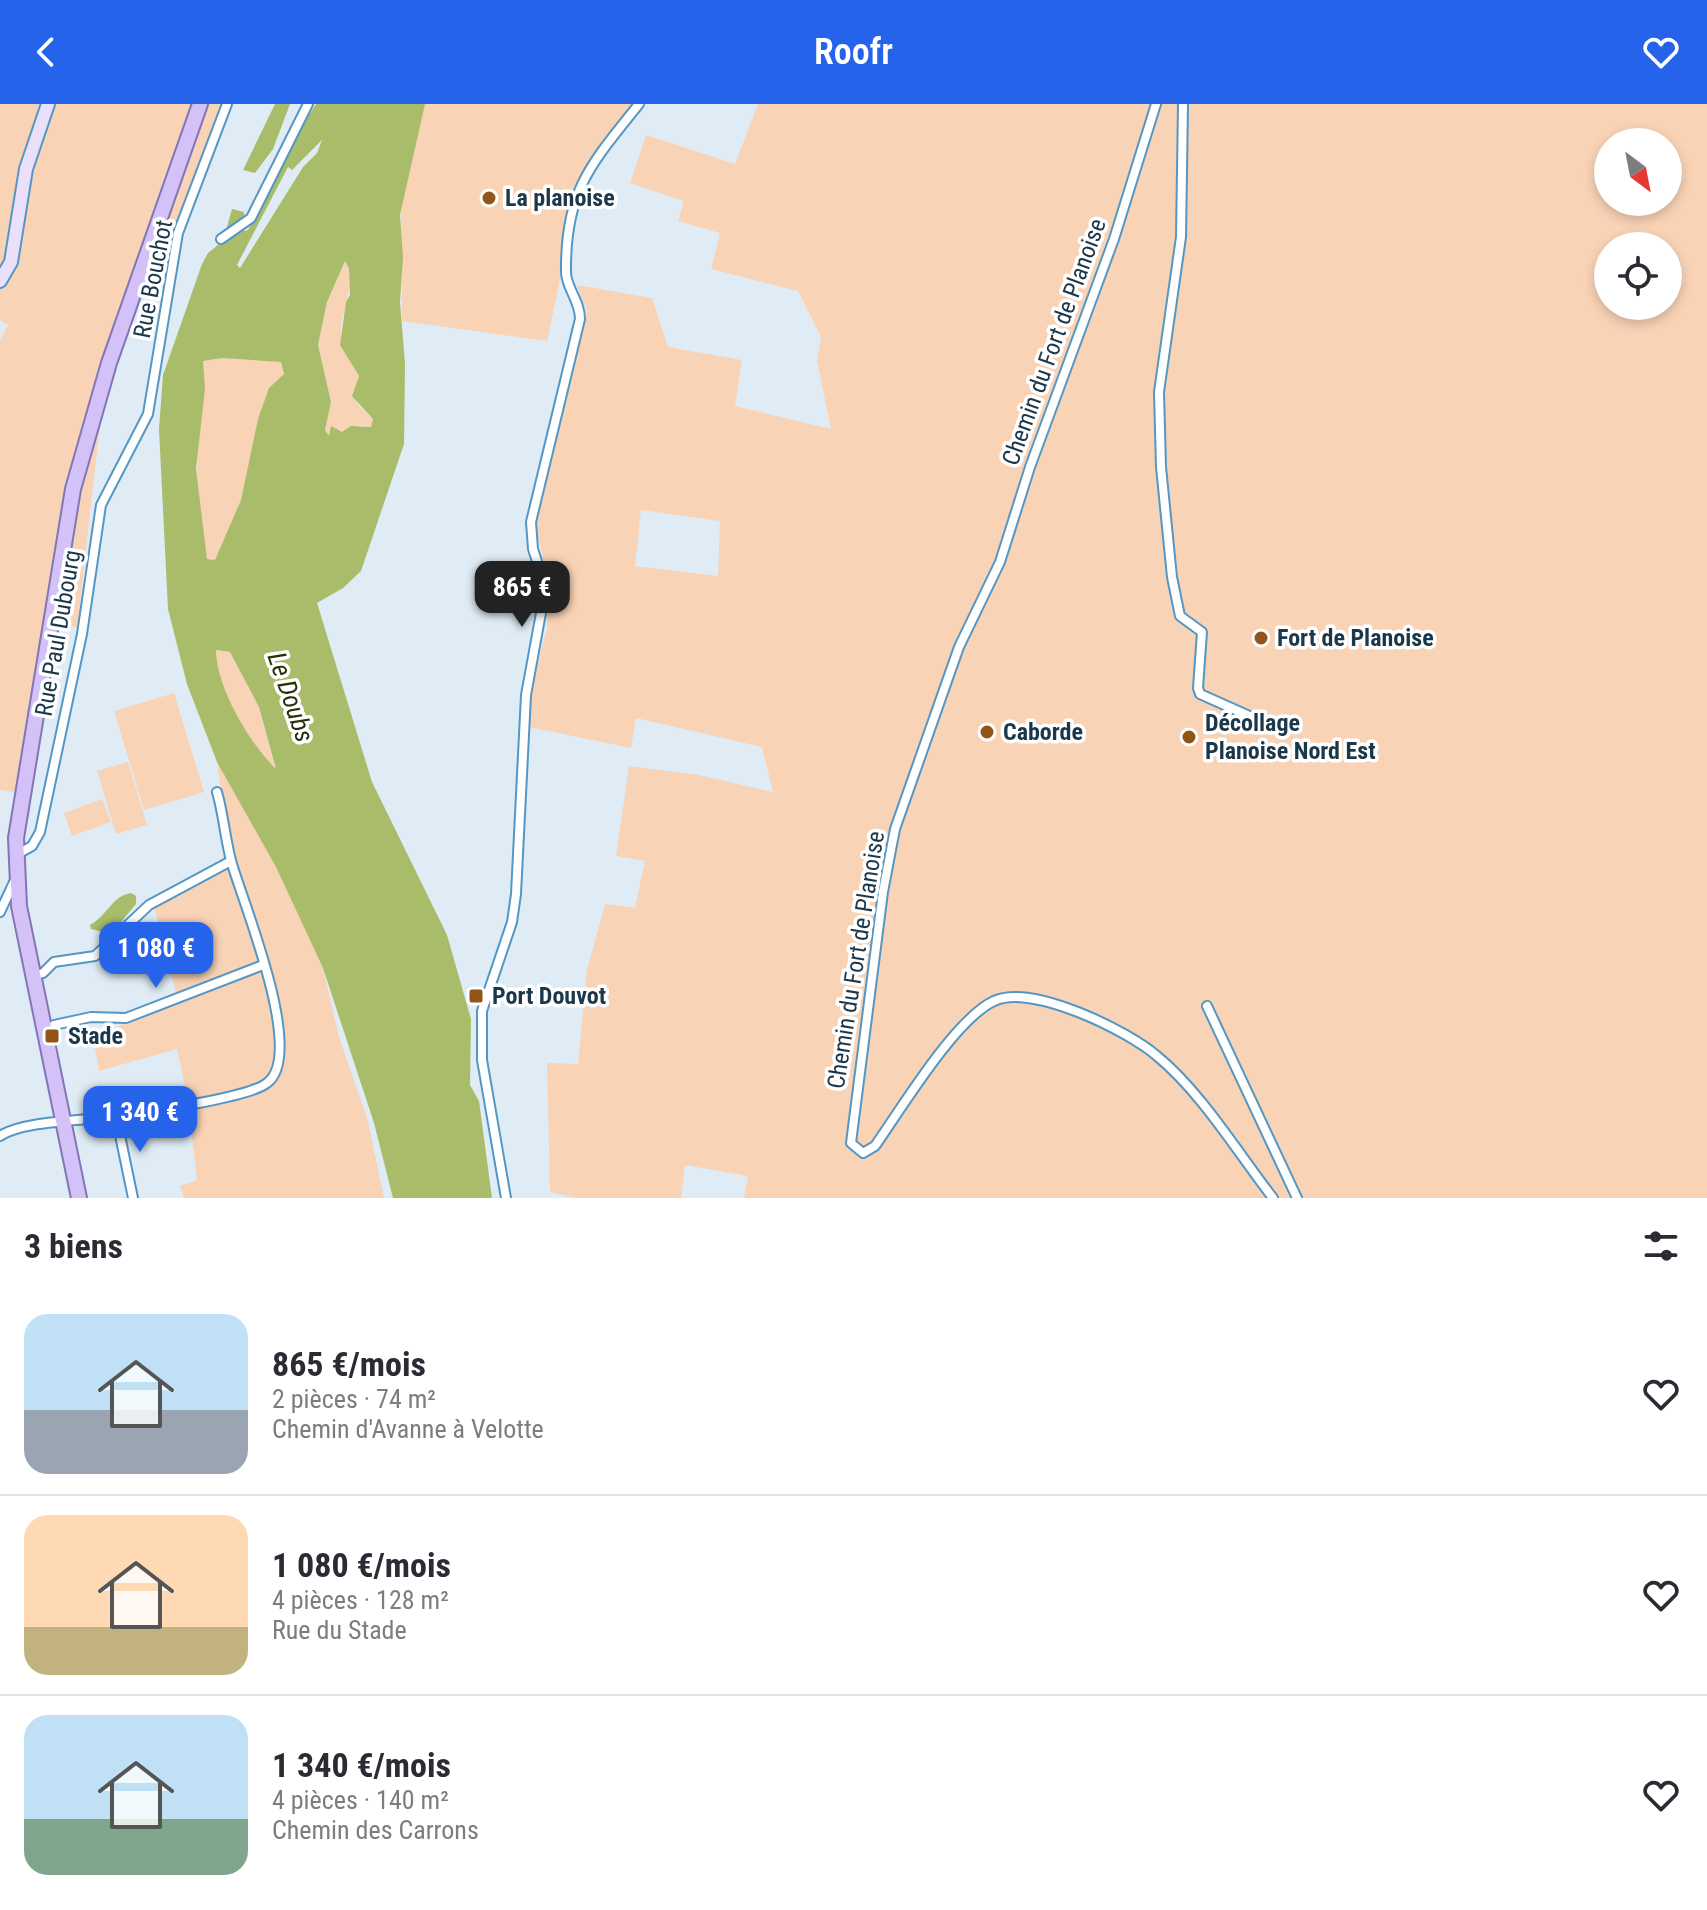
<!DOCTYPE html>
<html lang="fr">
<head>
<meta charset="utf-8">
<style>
	body { margin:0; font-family:"Roboto Condensed",sans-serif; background:#f2f2f3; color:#2b2b33; height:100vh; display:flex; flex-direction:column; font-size:30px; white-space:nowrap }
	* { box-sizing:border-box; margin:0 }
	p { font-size:26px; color:#7c7c81 }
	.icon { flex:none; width:44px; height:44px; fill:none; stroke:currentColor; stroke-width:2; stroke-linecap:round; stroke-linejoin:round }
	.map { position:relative; height:1094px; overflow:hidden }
	.side { display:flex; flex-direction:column; background:#fff; flex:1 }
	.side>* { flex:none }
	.needle { width:52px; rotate:148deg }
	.controls { position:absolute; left:1594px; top:24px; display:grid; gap:16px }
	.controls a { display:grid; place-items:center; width:88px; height:88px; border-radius:50%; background:#fff; box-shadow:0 4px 12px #0003; font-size:40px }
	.price { position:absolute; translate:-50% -68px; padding:0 18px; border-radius:16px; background:#2563eb; color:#fff; font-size:26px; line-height:52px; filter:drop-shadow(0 2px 4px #0008) }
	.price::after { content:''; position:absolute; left:50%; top:48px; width:24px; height:18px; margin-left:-12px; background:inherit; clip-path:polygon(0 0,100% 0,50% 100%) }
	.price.current { background:#222; color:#fff }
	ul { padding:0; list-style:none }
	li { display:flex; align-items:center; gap:24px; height:200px; padding:0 24px }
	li+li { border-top:2px solid #e1e1e2 }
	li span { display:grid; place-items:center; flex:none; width:224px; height:160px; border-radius:24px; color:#555 }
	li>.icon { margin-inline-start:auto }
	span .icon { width:96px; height:96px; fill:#fffc; stroke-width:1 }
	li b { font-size:34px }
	h2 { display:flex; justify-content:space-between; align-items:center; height:96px; padding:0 24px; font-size:34px }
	header { display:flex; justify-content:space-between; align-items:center; height:104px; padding:0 24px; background:#2563eb; color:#fff; font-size:36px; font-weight:600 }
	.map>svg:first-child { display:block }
	.green { fill:#f9d3b6; fill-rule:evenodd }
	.water { fill:#a9bc69; fill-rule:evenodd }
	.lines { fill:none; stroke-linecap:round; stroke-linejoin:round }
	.street-casing { stroke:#5497c4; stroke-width:12 }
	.secondary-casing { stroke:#5497c4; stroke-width:16 }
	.primary-casing { stroke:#8176b7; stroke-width:18 }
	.street { stroke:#fff; stroke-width:8 }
	.secondary { stroke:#eae0fb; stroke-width:12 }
	.primary { stroke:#d4c1f7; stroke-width:14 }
	.poi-dot { fill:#925518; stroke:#fff; stroke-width:3 }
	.labels { text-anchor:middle; stroke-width:7; stroke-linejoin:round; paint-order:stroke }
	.poi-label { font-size:24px; font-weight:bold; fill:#1b374a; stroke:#fff; text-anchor:start }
	.street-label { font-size:24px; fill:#1b374a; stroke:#fff }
	.water-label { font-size:26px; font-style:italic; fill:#29300c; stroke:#fff }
</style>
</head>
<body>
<header><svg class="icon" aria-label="back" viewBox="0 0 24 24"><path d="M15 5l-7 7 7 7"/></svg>Roofr<svg class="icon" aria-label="heart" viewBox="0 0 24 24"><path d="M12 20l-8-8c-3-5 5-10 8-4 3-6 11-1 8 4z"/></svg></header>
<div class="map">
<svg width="1707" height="1094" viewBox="0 0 1707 1094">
	<rect width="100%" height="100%" fill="#dfecf5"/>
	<g class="green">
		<polygon points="0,0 224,0 169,159 165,159 161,177 155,182 131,182 109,242 77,524 60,519 33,663 13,688 0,686 0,237 8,221 0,216"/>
		<polygon points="425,0 634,0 589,57 569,98 559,181 547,237 402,217 401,100"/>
		<path d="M 758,0 L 1707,0 L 1707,1094 L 744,1094 L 748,1072 L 685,1061 L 681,1094 L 576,1094 L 550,1088 L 547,959 L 578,960 L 587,866 L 605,800 L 635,804 L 645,757 L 616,752 L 629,662 L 699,671 L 773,688 L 762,643 L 636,614 L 631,644 L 529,623 L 532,582 L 547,524 L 548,477 L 535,420 L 587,208 L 577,181 L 652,194 L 668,243 L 742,256 L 735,302 L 831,325 L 817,257 L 821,233 L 798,187 L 711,165 L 720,129 L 678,117 L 684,97 L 630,79 L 646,31 L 735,60 ZM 1608,38 L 1668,38 L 1668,98 L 1608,98 ZM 1608,142 L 1668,142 L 1668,202 L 1608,202 ZM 641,406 L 720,417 L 718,472 L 635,462 Z"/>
		<path d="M 345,157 C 358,182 340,205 341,231 C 341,244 353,262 359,272 C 352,297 353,296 373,315 L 371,323 L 361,321 L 330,333 L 325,326 L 331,298 L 318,241 L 327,198 Z"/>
		<path d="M 222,254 L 282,258 L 284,270 C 255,304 253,349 242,392 C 237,411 224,438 215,456 L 207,455 C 201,426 195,392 197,362 C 199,326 206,293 203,257 Z"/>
		<path d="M 215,546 L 230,548 L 259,603 L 276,667 C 250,639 216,585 215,546 Z"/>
		<polygon points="174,589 204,688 144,706 114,607"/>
		<polygon points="128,658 147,721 116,730 97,667"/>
		<path d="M 217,658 L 277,763 L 323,864 L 339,933 L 368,1017 L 384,1094 L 184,1094 L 180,1082 L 197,1076 L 188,997 L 177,945 L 99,967 L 93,933 L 178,897 L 154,802 C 170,793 204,780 215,769 C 235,748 220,684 217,658 Z"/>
		<polygon points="102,695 111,718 72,732 64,709"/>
	</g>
	<g class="water">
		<polygon points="275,0 290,0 273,45 255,69 243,66"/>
		<path d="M 316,0 L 425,0 L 400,111 L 403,153 L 400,198 L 405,260 L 404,340 L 361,467 L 343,484 L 317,499 L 372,678 L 447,831 L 471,915 L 470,981 L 479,997 L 492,1094 L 393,1094 L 374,1019 L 323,864 L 276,763 L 217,658 L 187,580 L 168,505 L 159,325 L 163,271 L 202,160 L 208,149 L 223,137 L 232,105 L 244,108 L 244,127 L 248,126 L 283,62 L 281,57 ZM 322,36 L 317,49 L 303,63 L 240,164 L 237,161 L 288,63 L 292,66 ZM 345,157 L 349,165 L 350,191 L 346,198 L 340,241 L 359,272 L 352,292 L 373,315 L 371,323 L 351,322 L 342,328 L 331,322 L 329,332 L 325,326 L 331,298 L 318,241 L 327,198 ZM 222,254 L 281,258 L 284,270 L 269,284 L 258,315 L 241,396 L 215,456 L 207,455 L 196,365 L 205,285 L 203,257 ZM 216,546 L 230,548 L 259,603 L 276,665 C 250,640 216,583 216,546 Z"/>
		<path d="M 131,789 L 136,792 L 136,800 L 116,824 L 107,829 L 91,825 L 90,821 C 108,811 112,792 131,789 Z"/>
	</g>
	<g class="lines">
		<g class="street-casing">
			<g id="street">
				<path d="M 1156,0 L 1114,135 L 1030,363 L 1000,458 L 959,543 L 895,725 L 883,788 L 851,1039 L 863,1049 L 875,1042 C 901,1005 955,915 994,897 C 1032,879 1128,927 1157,952 C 1201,988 1238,1049 1273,1094"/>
				<polyline points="1183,0 1181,133 1159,288 1161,363 1172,473 1180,512 1202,528 1198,584 1200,590 1256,615 1287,624"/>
				<polyline points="221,135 251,114 308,0"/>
				<polyline points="14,752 32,742 40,728 82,530 101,401 148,310 178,129 227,0"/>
				<polyline points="0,808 15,776"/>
				<polyline points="33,872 43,869 54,858 95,852 149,801 231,757"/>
				<polyline points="1207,902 1297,1094"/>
				<polyline points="54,921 91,913 126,914 263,861"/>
				<polyline points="116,1012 133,1094"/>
				<path d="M 0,1032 C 22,1017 79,1017 107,1013 C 137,1009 247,995 267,979 C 306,951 244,801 232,760 C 225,736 224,712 217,688"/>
				<path d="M 506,1094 L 482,956 L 482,907 L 512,818 L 516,790 L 526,591 L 541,509 L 542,473 L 533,445 L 531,418 L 580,215 C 580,196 566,184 566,168 C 565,86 592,59 639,0"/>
			</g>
		</g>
		<g class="secondary-casing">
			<polyline id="secondary" points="0,177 11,158 26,65 48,0"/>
		</g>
		<g class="primary-casing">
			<polyline id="primary" points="79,1094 19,802 16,734 73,385 109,259 200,0"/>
		</g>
		<use href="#street" class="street"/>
		<use href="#secondary" class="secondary"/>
		<use href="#primary" class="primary"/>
	</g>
	<g class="poi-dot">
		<circle cx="489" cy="94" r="8"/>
		<circle cx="1261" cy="534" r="8"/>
		<circle cx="987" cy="628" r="8"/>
		<circle cx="1189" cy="633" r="8"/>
		<rect x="468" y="884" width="16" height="16" rx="4"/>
		<rect x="44" y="924" width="16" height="16" rx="4"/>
	</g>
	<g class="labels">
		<g class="poi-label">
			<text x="505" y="102">La planoise</text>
			<text x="1277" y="542">Fort de Planoise</text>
			<text x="1205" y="627">Décollage<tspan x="1205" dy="28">Planoise Nord Est</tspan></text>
			<text x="1003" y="636">Caborde</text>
			<text x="492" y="900">Port Douvot</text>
			<text x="68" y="940">Stade</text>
		</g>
		<g class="street-label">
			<text transform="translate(153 175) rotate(-79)" y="8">Rue Bouchot</text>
			<text transform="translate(1054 238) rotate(-70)" y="8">Chemin du Fort de Planoise</text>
			<text transform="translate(58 529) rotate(-80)" y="8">Rue Paul Dubourg</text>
			<text transform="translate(856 856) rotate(-81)" y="8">Chemin du Fort de Planoise</text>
		</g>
		<g class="water-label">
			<text transform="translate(291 593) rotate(71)" y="9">Le Doubs</text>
		</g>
	</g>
</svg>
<div class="controls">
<a><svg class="needle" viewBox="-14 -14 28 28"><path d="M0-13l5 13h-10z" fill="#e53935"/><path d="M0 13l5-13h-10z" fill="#7c7c81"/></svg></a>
<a><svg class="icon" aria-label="locate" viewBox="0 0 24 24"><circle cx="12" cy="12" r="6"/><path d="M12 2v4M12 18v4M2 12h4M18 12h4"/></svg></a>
</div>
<b class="price current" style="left:522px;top:525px">865 €</b>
<b class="price" style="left:156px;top:886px">1 080 €</b>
<b class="price" style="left:140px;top:1050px">1 340 €</b>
</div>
<section class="side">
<h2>3 biens<svg class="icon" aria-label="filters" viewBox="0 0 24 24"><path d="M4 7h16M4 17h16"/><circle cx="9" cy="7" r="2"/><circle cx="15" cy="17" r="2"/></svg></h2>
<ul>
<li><span style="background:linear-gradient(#bfe0f5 60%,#9aa5b1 0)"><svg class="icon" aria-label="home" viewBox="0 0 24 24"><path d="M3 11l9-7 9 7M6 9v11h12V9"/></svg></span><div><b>865 €/mois</b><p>2 pièces · 74 m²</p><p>Chemin d'Avanne à Velotte</p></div><svg class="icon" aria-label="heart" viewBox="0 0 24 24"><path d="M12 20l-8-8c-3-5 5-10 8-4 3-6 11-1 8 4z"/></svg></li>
<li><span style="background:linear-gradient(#ffd9b3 70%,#c2b280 0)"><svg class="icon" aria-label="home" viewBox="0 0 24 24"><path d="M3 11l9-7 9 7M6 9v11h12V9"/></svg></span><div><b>1 080 €/mois</b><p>4 pièces · 128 m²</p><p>Rue du Stade</p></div><svg class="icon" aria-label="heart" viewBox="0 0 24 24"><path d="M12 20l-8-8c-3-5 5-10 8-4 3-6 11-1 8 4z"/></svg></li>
<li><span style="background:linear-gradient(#bfe0f5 65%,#7fa58c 0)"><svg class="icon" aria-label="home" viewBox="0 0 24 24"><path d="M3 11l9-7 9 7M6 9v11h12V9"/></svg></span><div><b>1 340 €/mois</b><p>4 pièces · 140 m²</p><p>Chemin des Carrons</p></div><svg class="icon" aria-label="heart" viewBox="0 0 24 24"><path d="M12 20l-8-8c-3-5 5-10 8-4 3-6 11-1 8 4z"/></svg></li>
</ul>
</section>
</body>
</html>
